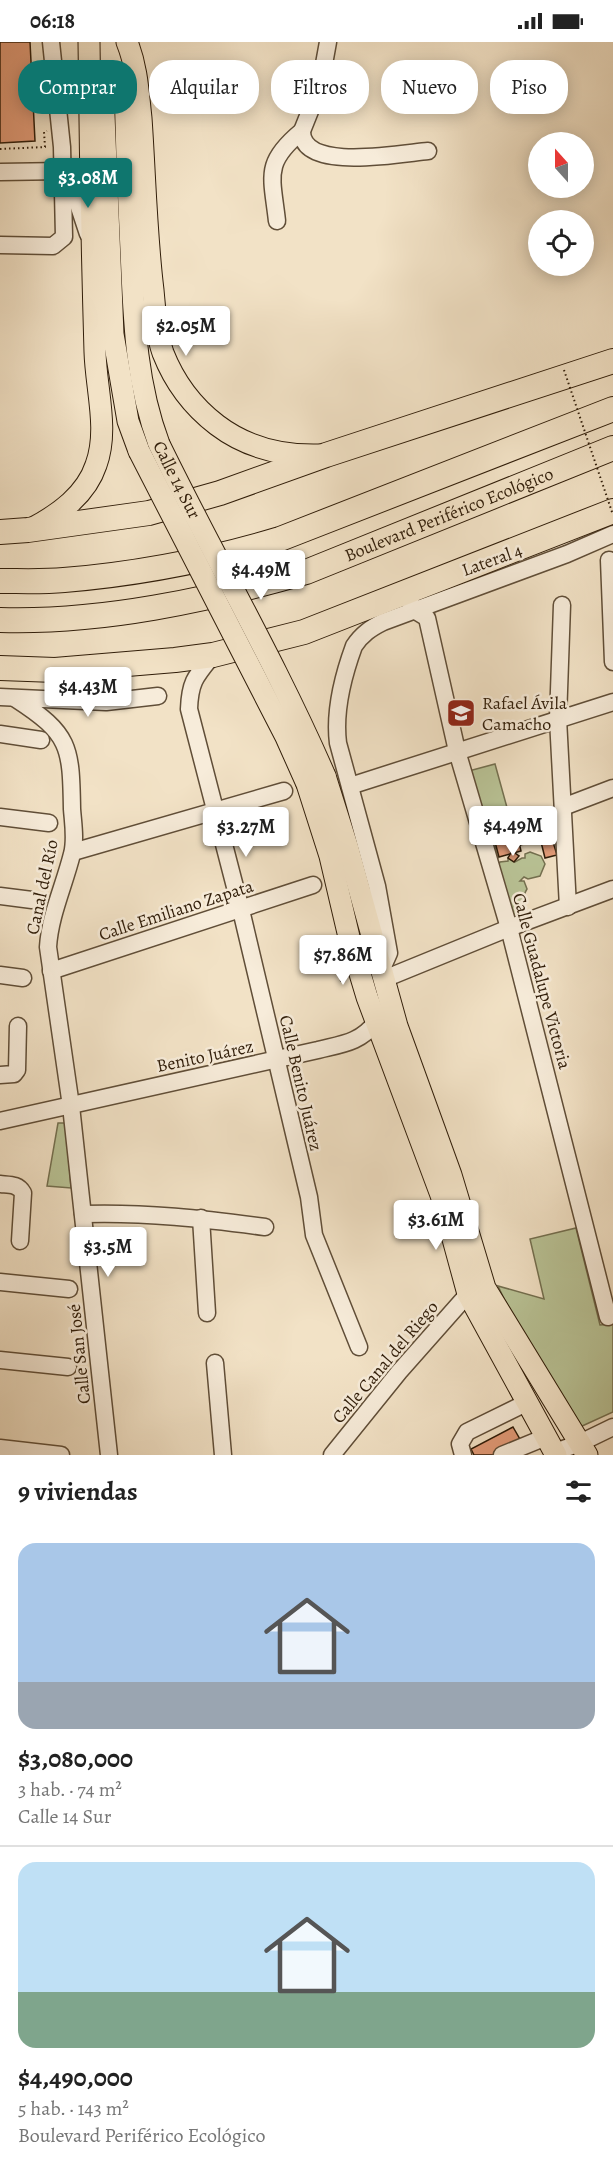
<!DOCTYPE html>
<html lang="es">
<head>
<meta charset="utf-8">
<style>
	body { margin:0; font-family:Alegreya,serif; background:#f2f2f2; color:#222; height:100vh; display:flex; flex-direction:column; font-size:22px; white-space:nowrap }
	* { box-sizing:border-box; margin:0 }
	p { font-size:20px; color:#767676 }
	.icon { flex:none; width:33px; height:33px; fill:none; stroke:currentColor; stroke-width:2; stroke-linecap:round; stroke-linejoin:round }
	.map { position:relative; height:1413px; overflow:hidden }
	.sheet { display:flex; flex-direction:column; background:#fff; flex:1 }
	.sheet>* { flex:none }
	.hud { position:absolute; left:18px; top:18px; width:578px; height:54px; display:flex; gap:12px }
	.needle { width:39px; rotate:339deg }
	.buttons { position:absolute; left:528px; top:90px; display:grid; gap:12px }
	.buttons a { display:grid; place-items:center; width:66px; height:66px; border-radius:50%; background:#fff; box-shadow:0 3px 15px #0003; font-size:30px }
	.price { position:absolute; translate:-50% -51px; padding:0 14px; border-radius:6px; background:#fff; color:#222; font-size:20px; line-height:39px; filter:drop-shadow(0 2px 3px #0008) }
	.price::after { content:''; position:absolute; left:50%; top:36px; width:18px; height:14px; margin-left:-9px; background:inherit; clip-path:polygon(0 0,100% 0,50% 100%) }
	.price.selected { background:#0f766e; color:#fff }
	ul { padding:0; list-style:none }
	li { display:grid; align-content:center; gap:12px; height:318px; padding:0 18px }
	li+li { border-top:2px solid #e0e0e0 }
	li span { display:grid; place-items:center; height:186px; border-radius:18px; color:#555 }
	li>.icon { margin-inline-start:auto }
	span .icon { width:108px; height:108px; fill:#fffc; stroke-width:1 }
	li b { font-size:26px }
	h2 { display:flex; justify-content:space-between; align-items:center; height:72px; padding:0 18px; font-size:26px }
	.pill { padding:0 21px; border-radius:24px; background:#fff; box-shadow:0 3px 15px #0003; font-size:21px; line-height:54px }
	.pill.selected { background:#0f766e; color:#fff }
	.status { display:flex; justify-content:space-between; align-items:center; height:42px; padding:0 30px; background:#fff; direction:ltr }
	.status svg { height:16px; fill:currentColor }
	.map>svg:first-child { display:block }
	.green { fill:#b9c396; stroke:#747050; stroke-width:1.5 }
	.building { fill:#e29b78; stroke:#301d09; stroke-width:1.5 }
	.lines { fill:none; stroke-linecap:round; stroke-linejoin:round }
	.minor-casing { stroke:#604e38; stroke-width:19 }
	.major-casing { stroke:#301d09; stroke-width:23 }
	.highway-casing { stroke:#301d09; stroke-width:26 }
	.path { stroke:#301d09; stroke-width:2; stroke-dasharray:1.5 3; stroke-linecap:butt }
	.minor { stroke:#f7ecda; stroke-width:16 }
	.major { stroke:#f2e2c6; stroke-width:21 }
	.highway { stroke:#f2e2c6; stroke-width:24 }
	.major-bridge-casing { stroke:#301d09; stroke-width:23; stroke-linecap:butt }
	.path-bridge { stroke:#301d09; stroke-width:2; stroke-dasharray:1.5 3; stroke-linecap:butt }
	.major-bridge { stroke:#f2e2c6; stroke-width:21 }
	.labels { text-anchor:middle; stroke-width:5; stroke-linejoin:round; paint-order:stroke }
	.street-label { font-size:18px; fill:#301d09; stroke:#f7ecda }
	.poi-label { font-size:18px; fill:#301d09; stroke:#f7ecda; text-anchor:start }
</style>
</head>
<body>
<div class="status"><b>06:18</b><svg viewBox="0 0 49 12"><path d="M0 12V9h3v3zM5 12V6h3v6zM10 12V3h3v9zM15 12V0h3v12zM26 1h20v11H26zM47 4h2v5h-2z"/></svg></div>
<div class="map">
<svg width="613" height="1413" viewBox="0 0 613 1413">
	<rect width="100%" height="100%" fill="#f2e2c6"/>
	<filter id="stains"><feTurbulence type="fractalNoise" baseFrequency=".00333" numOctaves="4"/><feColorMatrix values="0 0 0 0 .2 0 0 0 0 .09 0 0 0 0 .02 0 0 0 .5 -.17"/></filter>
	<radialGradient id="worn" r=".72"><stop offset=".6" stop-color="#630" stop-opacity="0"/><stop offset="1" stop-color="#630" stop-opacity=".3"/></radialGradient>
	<g class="green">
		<polygon points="495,722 511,780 490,786 498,816 495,817 465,730"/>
		<path d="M 530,810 L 541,814 L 545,822 L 540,834 L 528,837 L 524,835 L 520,839 L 524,839 L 527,847 C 520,858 523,868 515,879 L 498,825 L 500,820 L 508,819 L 508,816 L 515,820 L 522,816 L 525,816 L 525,812 Z"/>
		<polygon points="58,1081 66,1081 71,1146 47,1144"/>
		<polygon points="576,1186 600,1283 613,1282 613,1370 580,1385 516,1282 498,1244 544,1257 530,1197"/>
	</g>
	<g class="building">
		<polygon points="0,0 30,0 35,99 0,101"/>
		<polygon points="550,770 552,777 544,776 544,779 515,786 514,779"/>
		<polygon points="544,776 552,778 557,796 555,799 550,800 548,795 520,803 515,786 544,779"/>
		<polygon points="514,779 521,809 499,815 491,785"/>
		<polygon points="541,800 543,802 553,800 557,813 545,816"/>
		<polygon points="512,809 519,814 514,820 508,816"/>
		<polygon points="513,1385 521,1399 495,1413 474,1413 471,1407"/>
	</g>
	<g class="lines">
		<g class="minor-casing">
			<g id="minor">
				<path d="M 328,0 L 320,44 L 302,89 C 301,131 403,111 428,109"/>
				<polyline points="0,130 63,129 72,144 88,192"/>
				<path d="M 277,179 C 272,134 263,121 302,89"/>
				<polyline points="0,203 53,204 64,195 62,105 51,0"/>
				<polyline points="609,518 613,620"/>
				<polyline points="406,550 414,568 427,576 457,709 509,886 608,1275"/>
				<polyline points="562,563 558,677 568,865"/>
				<path d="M 213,613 C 196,634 190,639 189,667 L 241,868 L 309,1155 L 314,1193 L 359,1305"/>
				<polyline points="0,655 106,660 158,654"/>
				<path d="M 16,657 C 70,692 71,704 72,767 C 73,781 76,798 72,812 C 64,844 50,873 48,905 L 71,1064 L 109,1413"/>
				<polyline points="0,692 41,698"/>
				<polyline points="350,744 613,660"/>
				<polyline points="563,765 613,746"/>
				<polyline points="0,775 49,781"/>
				<polyline points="73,810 284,749"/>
				<polyline points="0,854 32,858"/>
				<polyline points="51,929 313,843"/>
				<path d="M 381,929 L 389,911 L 377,844 L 338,701 C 334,669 343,634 354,604 C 362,592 371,586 383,580 L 567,512 L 613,492"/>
				<polyline points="0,933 23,936"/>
				<polyline points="384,937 509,886 613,847"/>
				<polyline points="0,1033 14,1032 17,1028 18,984"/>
				<path d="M 0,1079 L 318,1008 C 342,1002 360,1001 376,980"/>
				<path d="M 0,1142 C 10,1143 18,1142 23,1151 L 20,1199"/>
				<path d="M 83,1172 C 145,1170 205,1177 265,1185"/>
				<polyline points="201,1176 207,1271"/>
				<polyline points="0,1240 69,1247"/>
				<polyline points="0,1318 68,1325"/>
				<polyline points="215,1321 223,1413"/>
				<polyline points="0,1406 61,1413"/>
				<polyline points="555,1410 580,1401 613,1385"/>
				<polyline points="332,1413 399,1330 468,1252"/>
				<polyline points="463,1413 460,1402 467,1390 528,1360"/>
				<polyline points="502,1413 546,1395"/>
			</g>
		</g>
		<g class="major-casing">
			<g id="major">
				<path d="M 127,0 C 137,25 138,49 141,76 C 145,133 146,191 153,248 C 155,269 156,291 163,311 C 174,339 192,364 217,383 C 246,405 282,414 319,413"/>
				<path d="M 125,43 C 126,98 128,153 131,208 C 134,275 135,338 159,402"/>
				<polyline points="103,49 113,292 128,379 139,409"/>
				<path d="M 33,486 C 59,472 86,453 96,423 C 109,388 96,347 95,310 C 92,207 90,103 89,0"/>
				<polyline points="325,734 348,807 397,984 451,1133 485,1246 587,1413"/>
				<polyline points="307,742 330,814 349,895 367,955 441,1153 468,1252 556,1413"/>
			</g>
		</g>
		<g class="highway-casing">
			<g id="highway">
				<polyline points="0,490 28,488 149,471 220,451 326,413 613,319"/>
				<path d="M 0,539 C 21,539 43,540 64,538 C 137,532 210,518 280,497 L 613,367"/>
				<path id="s1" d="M 0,578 C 102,581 208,558 306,530 L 613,406"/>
				<polyline points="0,626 55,628 175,618 213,613 304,590 613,469"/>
			</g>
		</g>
		<g class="path">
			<polyline points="0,107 45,105 44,90 47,89"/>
			<polyline points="333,907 341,939 346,938"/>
		</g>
		<use href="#minor" class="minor"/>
		<use href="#major" class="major"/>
		<use href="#highway" class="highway"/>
		<g class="major-bridge-casing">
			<g id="major-bridge">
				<path id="s2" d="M 159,402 C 213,513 276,621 325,734"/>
				<polyline points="139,409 286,695 307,742"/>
			</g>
		</g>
		<g class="path-bridge">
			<polyline points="564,328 613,473"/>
			<polyline points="333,907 379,895"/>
		</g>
		<use href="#major-bridge" class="major-bridge"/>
	</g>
	<defs>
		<g id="school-square" transform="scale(1.5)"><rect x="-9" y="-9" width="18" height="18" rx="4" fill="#8f2418" stroke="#f7ecda"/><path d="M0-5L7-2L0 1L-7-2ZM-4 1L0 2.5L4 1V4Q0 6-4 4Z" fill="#fff"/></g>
	</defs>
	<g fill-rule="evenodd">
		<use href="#school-square" x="461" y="671"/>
	</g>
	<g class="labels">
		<g class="street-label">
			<text dy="6" stroke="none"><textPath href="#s2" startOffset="40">Calle 14 Sur</textPath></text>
			<text dy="6" stroke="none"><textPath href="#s1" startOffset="465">Boulevard Periférico Ecológico</textPath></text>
			<text transform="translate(492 518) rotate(-20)" y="6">Lateral 4</text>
			<text transform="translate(42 845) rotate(-78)" y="6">Canal del Río</text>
			<text transform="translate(176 868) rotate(-18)" y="6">Calle Emiliano Zapata</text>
			<text transform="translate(542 939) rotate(75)" y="6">Calle Guadalupe Victoria</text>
			<text transform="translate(205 1014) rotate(-12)" y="6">Benito Juárez</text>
			<text transform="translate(301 1041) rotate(77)" y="6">Calle Benito Juárez</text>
			<text transform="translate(79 1312) rotate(-96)" y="6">Calle San José</text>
			<text transform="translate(385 1320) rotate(-50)" y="6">Calle Canal del Riego</text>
		</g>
		<g class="poi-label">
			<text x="482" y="667">Rafael Ávila<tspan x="482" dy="21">Camacho</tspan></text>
		</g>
	</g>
	<rect width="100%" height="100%" filter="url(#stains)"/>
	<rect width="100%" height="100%" fill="url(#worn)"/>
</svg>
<div class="buttons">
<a><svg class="needle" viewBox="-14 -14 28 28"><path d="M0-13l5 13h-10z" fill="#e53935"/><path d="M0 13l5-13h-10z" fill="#767676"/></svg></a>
<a><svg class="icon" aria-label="locate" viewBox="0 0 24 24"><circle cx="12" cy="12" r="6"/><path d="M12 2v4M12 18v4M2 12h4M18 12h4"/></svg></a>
</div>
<b class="price selected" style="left:88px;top:167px">$3.08M</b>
<b class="price" style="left:186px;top:315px">$2.05M</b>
<b class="price" style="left:261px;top:559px">$4.49M</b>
<b class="price" style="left:88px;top:676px">$4.43M</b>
<b class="price" style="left:513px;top:815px">$4.49M</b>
<b class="price" style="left:246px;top:816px">$3.27M</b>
<b class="price" style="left:343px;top:944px">$7.86M</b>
<b class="price" style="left:436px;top:1209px">$3.61M</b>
<b class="price" style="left:108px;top:1236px">$3.5M</b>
<div class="hud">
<a class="pill selected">Comprar</a>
<a class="pill">Alquilar</a>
<a class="pill">Filtros</a>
<a class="pill">Nuevo</a>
<a class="pill">Piso</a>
</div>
</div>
<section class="sheet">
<h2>9 viviendas<svg class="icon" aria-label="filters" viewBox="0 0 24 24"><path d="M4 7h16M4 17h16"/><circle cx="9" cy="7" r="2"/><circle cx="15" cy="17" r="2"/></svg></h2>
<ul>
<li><span style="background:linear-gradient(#a9c7e8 75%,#9aa5b1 0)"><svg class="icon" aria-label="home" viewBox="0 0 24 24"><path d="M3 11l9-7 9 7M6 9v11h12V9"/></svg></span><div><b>$3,080,000</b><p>3 hab. · 74 m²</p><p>Calle 14 Sur</p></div></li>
<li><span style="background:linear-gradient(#bfe0f5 70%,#7fa58c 0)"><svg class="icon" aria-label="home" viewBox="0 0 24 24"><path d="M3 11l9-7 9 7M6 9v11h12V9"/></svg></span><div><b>$4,490,000</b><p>5 hab. · 143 m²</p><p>Boulevard Periférico Ecológico</p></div></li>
</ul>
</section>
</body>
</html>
